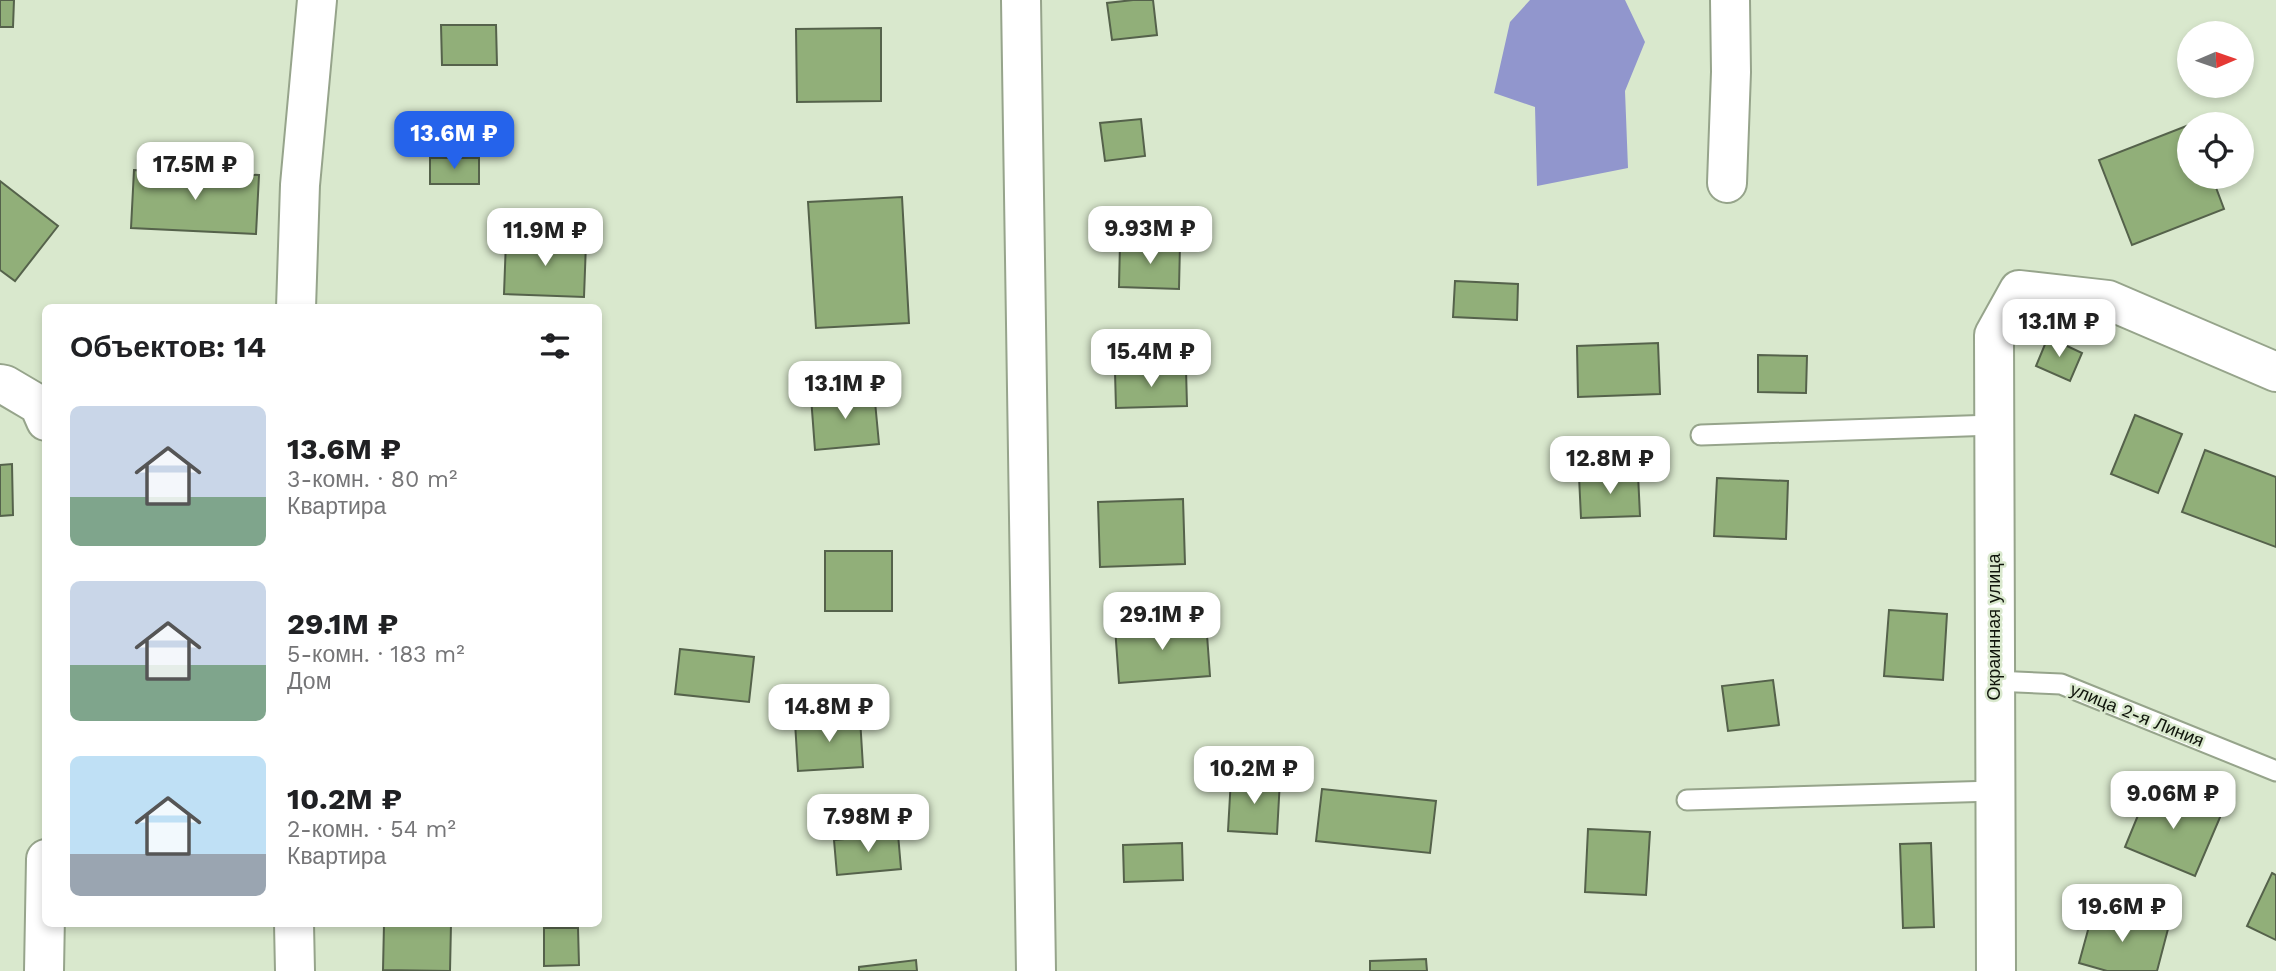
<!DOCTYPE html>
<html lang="ru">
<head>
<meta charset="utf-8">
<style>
	body { margin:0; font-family:"Work Sans",sans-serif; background:#f2f2f2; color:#202124; height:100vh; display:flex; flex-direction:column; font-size:26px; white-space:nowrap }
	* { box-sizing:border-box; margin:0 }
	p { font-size:23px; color:#757577 }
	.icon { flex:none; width:38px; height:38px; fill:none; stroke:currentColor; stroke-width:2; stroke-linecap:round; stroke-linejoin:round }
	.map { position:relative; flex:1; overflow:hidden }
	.panel { position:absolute; left:42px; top:304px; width:560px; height:623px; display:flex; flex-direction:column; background:#fff; border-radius:10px; box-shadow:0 4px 10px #0003 }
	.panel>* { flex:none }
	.needle { width:46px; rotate:88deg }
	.controls { position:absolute; left:2177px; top:21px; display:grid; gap:14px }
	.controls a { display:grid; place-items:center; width:77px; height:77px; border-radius:50%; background:#fff; box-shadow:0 4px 10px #0003; font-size:35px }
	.price { position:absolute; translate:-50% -60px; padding:0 16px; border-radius:14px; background:#fff; color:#222; font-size:23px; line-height:46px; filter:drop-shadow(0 2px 4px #0008) }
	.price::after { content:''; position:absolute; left:50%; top:42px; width:21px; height:16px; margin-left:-10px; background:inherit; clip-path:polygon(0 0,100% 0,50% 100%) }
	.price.on { background:#2563eb; color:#fff }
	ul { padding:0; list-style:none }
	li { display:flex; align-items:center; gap:21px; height:175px; padding:0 28px }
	li span { display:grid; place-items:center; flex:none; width:196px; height:140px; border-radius:10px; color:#555 }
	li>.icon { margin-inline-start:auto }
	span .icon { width:84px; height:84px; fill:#fffc; stroke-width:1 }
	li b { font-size:30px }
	h2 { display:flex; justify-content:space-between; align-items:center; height:84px; padding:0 28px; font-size:30px }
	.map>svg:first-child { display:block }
	.water { fill:#9196cd }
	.building { fill:#91af79; stroke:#55624b; stroke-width:2 }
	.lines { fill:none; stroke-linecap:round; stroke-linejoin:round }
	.lane-casing { stroke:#96a48b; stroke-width:23 }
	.street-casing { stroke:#96a48b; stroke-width:42 }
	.lane { stroke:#fff; stroke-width:19 }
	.street { stroke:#fff; stroke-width:38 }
	.labels { text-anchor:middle; stroke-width:5; stroke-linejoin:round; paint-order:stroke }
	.street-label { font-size:18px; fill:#10150c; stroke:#d9e8cd }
</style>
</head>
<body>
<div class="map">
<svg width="2276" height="971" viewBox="0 0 2276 971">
	<rect width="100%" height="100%" fill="#d9e8cd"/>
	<polygon class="water" points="1530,0 1625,0 1645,42 1625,91 1628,168 1537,186 1535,107 1494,93 1510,22"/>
	<g class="building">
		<polygon points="0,0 14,0 13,27 0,27"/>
		<polygon points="1133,0 1153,0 1157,35 1112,40 1107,3"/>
		<polygon points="441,25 496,25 497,65 442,65"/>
		<polygon points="881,28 881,101 797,102 796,29"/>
		<polygon points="1141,119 1145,156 1105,161 1100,123"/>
		<polygon points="2189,125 2189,177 2212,177 2224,209 2132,245 2099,160"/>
		<rect x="430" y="158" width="49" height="26"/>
		<polygon points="134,170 259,175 256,234 131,228"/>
		<polygon points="0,181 58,226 15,281 0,270"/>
		<polygon points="902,197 909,323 816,328 808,202"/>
		<polygon points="506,240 586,243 584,297 504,294"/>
		<polygon points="1120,243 1180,244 1179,289 1119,287"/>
		<polygon points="1455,281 1518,284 1517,320 1453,317"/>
		<polygon points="2048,337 2082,353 2070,381 2036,366"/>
		<polygon points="1658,343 1660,394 1578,397 1577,346"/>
		<polygon points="1758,355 1807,356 1806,393 1758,392"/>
		<polygon points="1186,369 1187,406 1116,408 1115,372"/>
		<polygon points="874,391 879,444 815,450 811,397"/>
		<polygon points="2135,415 2182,434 2158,493 2111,474"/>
		<polygon points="2205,450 2276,477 2276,547 2182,512"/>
		<polygon points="12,464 13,515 0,516 0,465"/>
		<polygon points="1638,474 1640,516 1581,518 1579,476"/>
		<polygon points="1717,478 1788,481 1786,539 1714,536"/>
		<polygon points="1183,499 1185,564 1100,567 1098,502"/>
		<rect x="825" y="551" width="67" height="60"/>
		<polygon points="1889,610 1947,614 1943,680 1884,676"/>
		<polygon points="1206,621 1210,676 1119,683 1115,627"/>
		<polygon points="680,649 754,657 749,702 675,694"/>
		<polygon points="1773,680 1779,725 1728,731 1722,686"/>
		<polygon points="860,718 863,767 798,771 795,722"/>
		<polygon points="1231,778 1280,780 1277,834 1228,831"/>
		<polygon points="2150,786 2221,815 2195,876 2125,847"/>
		<polygon points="1322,789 1436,801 1430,853 1316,841"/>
		<polygon points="1588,829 1650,832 1646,895 1585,892"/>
		<polygon points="898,834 901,869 837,875 834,840"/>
		<polygon points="1182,843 1183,880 1124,882 1123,845"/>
		<polygon points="1931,843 1934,927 1903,928 1900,844"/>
		<polygon points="2272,873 2276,875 2276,940 2247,926"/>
		<polygon points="2094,908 2168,929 2157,971 2107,971 2079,963"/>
		<polygon points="384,924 451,924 450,971 383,970"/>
		<polygon points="544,928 578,928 579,965 544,966"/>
		<polygon points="1426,959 1427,971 1370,971 1370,961"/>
		<polygon points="916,960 917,971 859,971 859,967"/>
	</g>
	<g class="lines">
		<g class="lane-casing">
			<g id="lane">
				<polyline points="1701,435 1994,425"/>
				<polyline points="1994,681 2061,684 2276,771"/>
				<polyline points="1687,800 1995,791"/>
			</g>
		</g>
		<g class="street-casing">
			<g id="street">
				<polyline points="1021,0 1036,971"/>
				<polyline points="1727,183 1731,72 1730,0"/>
				<polyline points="296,308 300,185 317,0"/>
				<polyline points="0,384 5,385 39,405 46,421"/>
				<polyline points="294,924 295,971"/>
				<polyline points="44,971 46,859"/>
				<polyline points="1996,971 1994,335 2019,290 2108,300 2276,372"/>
			</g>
		</g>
		<use href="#lane" class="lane"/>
		<use href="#street" class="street"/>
	</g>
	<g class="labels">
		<g class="street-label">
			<text transform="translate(1994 627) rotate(-90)" y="6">Окраинная улица</text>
			<text transform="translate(2137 715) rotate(22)" y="6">улица 2-я Линия</text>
		</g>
	</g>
</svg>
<div class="controls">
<a><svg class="needle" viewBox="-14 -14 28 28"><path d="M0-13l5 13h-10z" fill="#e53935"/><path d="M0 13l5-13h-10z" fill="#757577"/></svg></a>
<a><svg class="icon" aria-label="locate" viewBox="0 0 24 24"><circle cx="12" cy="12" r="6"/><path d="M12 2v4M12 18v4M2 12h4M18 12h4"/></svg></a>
</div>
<b class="price on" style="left:454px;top:171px">13.6M ₽</b>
<b class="price" style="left:195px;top:202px">17.5M ₽</b>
<b class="price" style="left:1150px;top:266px">9.93M ₽</b>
<b class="price" style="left:545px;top:268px">11.9M ₽</b>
<b class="price" style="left:2059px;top:359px">13.1M ₽</b>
<b class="price" style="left:1151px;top:389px">15.4M ₽</b>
<b class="price" style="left:845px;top:421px">13.1M ₽</b>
<b class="price" style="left:1610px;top:496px">12.8M ₽</b>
<b class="price" style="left:1162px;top:652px">29.1M ₽</b>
<b class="price" style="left:829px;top:744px">14.8M ₽</b>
<b class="price" style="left:1254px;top:806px">10.2M ₽</b>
<b class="price" style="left:2173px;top:831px">9.06M ₽</b>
<b class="price" style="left:868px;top:854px">7.98M ₽</b>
<b class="price" style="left:2122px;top:944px">19.6M ₽</b>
<section class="panel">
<h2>Объектов: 14<svg class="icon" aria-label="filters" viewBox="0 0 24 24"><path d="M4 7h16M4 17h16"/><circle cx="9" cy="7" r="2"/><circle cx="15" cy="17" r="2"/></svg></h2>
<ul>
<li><span style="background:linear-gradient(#c9d6e8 65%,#7fa58c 0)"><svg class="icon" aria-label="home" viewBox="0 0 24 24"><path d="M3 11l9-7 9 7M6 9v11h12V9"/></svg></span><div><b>13.6M ₽</b><p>3-комн. · 80 m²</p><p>Квартира</p></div></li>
<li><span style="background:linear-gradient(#c9d6e8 60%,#7fa58c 0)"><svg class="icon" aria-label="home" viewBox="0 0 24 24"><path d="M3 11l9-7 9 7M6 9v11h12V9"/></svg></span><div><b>29.1M ₽</b><p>5-комн. · 183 m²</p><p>Дом</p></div></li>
<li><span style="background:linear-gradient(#bfe0f5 70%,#9aa5b1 0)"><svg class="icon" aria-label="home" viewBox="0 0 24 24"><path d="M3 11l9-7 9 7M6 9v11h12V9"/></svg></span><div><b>10.2M ₽</b><p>2-комн. · 54 m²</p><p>Квартира</p></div></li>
</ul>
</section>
</div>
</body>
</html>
